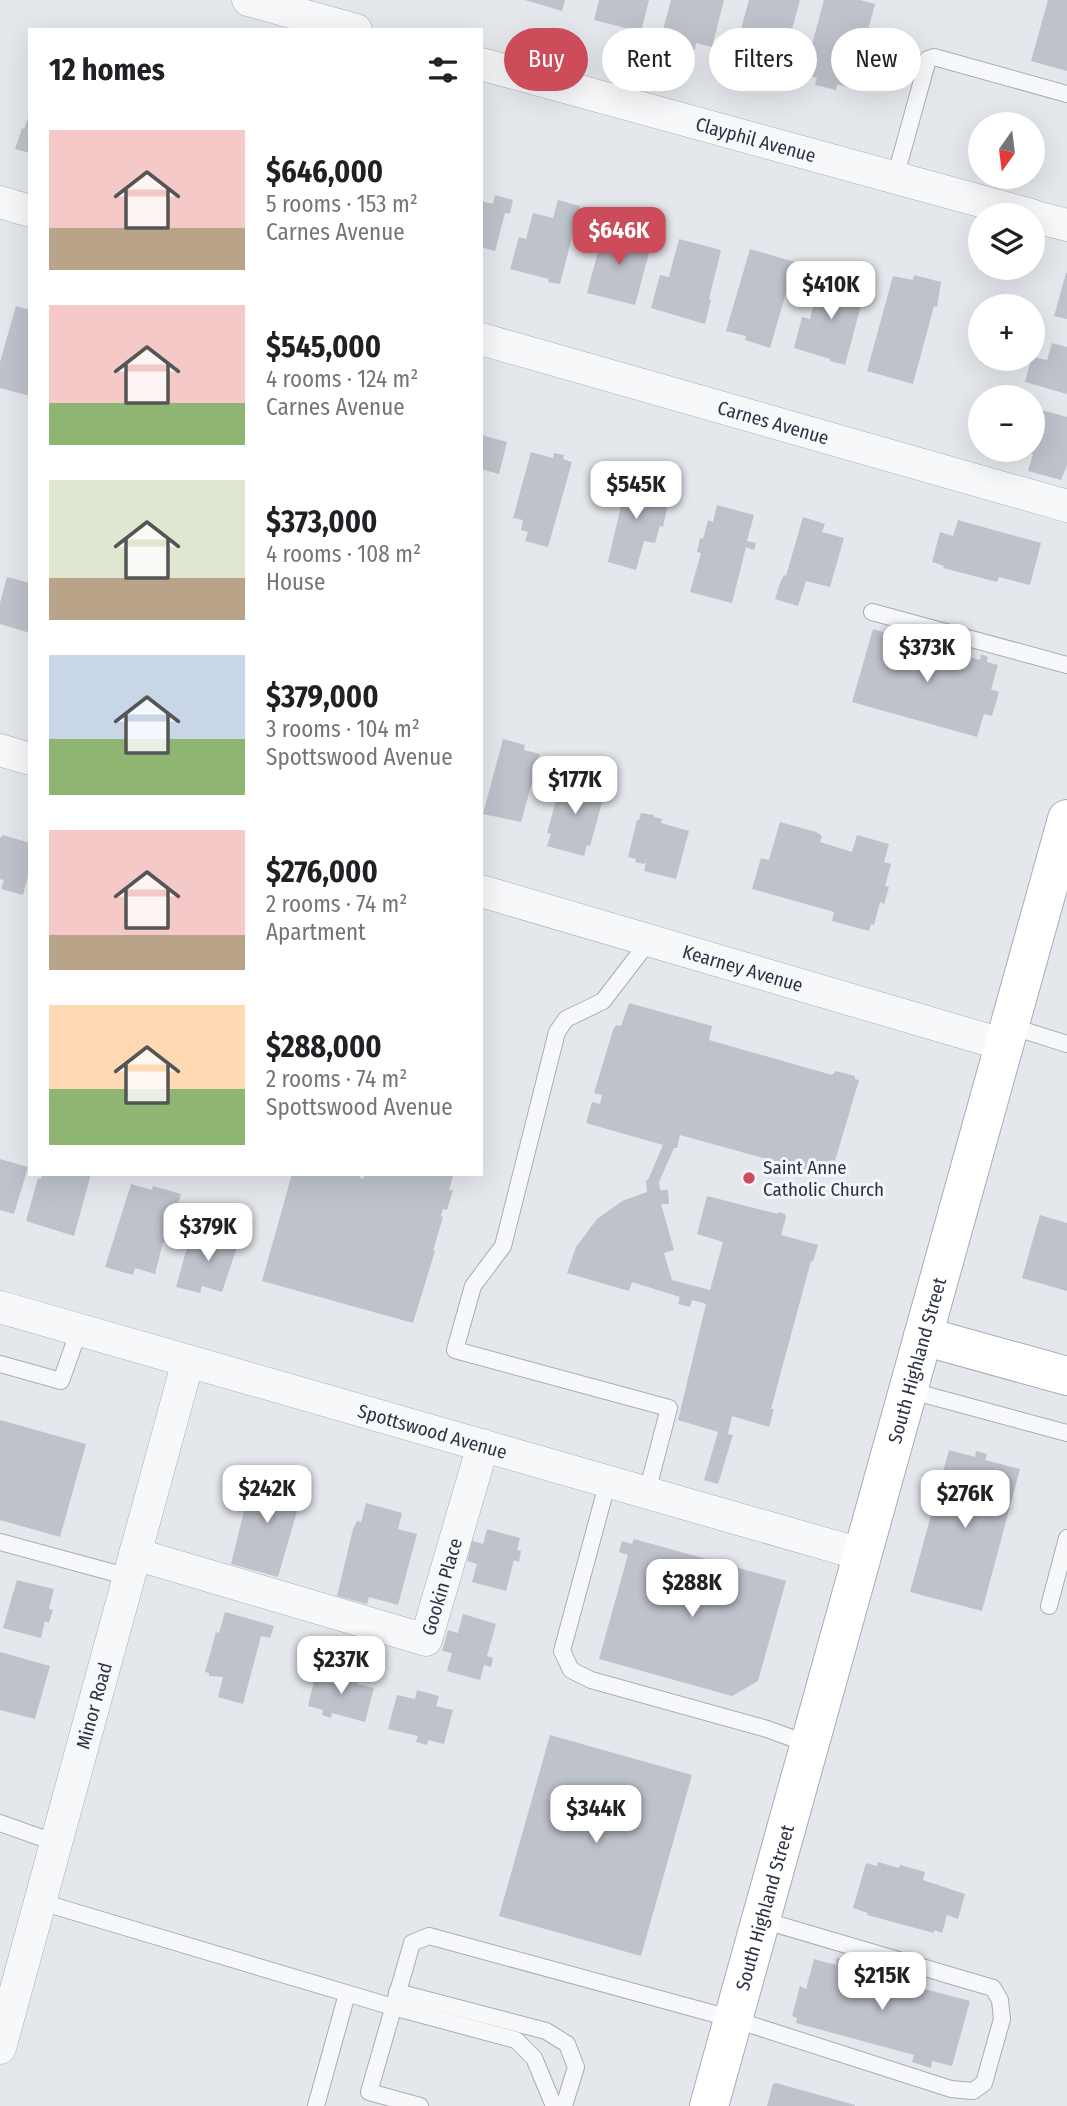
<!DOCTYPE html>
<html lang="en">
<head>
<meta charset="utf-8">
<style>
	body { margin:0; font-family:"Fira Sans Condensed",sans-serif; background:#f2f2f2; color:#202124; height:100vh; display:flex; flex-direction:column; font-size:26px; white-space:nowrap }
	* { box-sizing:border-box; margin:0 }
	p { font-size:23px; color:#757577 }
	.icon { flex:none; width:38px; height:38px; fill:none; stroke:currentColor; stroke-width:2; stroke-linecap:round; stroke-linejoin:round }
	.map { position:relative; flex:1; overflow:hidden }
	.side { position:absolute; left:28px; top:28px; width:455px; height:1148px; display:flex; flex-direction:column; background:#fff; border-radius:0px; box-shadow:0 7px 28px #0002 }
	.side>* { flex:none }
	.banner { position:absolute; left:504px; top:28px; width:457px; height:63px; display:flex; gap:14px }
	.needle { width:46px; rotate:194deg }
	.buttons { position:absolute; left:968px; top:112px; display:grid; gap:14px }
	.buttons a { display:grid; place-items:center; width:77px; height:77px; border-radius:50%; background:#fff; box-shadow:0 7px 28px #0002; font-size:35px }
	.price { position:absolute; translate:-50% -60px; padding:0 16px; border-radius:14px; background:#fff; color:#222; font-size:23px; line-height:46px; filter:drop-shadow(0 2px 4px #0008) }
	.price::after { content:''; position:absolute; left:50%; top:42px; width:21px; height:16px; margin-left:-10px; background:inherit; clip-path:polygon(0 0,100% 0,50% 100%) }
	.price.current { background:#cd4c5a; color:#fff }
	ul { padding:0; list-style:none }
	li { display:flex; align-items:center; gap:21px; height:175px; padding:0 21px }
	li span { display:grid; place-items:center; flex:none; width:196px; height:140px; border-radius:0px; color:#555 }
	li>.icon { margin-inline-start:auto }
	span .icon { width:84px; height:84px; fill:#fffc; stroke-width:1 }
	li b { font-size:30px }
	h2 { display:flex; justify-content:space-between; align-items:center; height:84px; padding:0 21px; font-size:30px }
	.tag { padding:0 24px; border-radius:32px; background:#fff; box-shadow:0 7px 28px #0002; font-size:24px; line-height:63px }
	.tag.current { background:#cd4c5a; color:#fff }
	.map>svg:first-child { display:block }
	.building { fill:#bec2cb }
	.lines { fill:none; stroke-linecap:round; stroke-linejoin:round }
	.lane-casing { stroke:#a9adb6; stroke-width:18 }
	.street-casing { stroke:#a9adb6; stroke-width:33 }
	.secondary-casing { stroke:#a9adb6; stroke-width:40 }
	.lane { stroke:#f7f8fa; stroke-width:16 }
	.street { stroke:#f7f8fa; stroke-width:32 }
	.secondary { stroke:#fff; stroke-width:38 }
	.poi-dot { fill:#cd4c5a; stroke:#f4f6f9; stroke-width:2.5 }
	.labels { text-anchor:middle; stroke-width:6; stroke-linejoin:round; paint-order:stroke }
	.street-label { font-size:19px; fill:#2c3344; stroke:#f4f6f9 }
	.poi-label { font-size:19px; fill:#2c3344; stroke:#f4f6f9; text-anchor:start }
</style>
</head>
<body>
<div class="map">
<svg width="1067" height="2106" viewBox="0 0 1067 2106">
	<rect width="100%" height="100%" fill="#e4e7ec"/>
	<g class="building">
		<polygon points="525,0 565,0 562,11"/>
		<polygon points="599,0 649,0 641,32 594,20"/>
		<polygon points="671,0 724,0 712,47 696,43 695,50 668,43 671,35 662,33"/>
		<polygon points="749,0 800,0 781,69 767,64 765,71 745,66 747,58 734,54"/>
		<polygon points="824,0 860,0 875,4 852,89 837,84 836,90 815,85 817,78 804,74"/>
		<polygon points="1048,0 1067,0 1067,71 1031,61"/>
		<polygon points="30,112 30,153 15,149 22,128 24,129"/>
		<polygon points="495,195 513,200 510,214 505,213 495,251 481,247 481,201 493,204"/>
		<polygon points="558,200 580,206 560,284 548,282 549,279 510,269 519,237 526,239 533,213 553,218"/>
		<polygon points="604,229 652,242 635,305 587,293"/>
		<polygon points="679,239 721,250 709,299 711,300 705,324 651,308 660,275 669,277"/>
		<polygon points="750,249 795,262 770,348 745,340 746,336 726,331"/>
		<polygon points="822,273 847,280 845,289 864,294 845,365 830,361 830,359 794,348 802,317 810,319"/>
		<polygon points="1066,273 1067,273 1067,319 1054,316"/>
		<polygon points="914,275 941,282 937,307 934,306 913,384 867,371 893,276 913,280"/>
		<polygon points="16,306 30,310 30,396 0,388 0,362"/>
		<polygon points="1052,343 1067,347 1067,394 1025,382 1031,359 1032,357 1047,360"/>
		<polygon points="1035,408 1067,417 1067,465 1061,480 1028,471 1033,454 1020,451 1032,450 1032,416"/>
		<polygon points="481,435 507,442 499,474 481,469"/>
		<polygon points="531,452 553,458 554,453 564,455 563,459 572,462 548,547 525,541 528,532 521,530 523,520 513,518"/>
		<polygon points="616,480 654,487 653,491 670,495 663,527 660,526 655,543 644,541 636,570 608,562 621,506 610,503"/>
		<polygon points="717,505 754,515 747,541 756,543 754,550 746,547 732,603 690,592 701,553 697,552 700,538 703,539 708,520 713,522"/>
		<polygon points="803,517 825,524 822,532 844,538 830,587 806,581 798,606 775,599 780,583 784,575 786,576"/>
		<polygon points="958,520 1041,543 1030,585 999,577 997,582 943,568 944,566 932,562 940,532 953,536"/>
		<polygon points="7,577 30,583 30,633 0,624 0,603"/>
		<polygon points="873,629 980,660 981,654 988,657 987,662 998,665 991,689 999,692 992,716 984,714 977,737 852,702"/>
		<polygon points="503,739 525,745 524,750 540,754 521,822 483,814"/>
		<polygon points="563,775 598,785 596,793 604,795 590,846 587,845 584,856 547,846 551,834 547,833"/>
		<polygon points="641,813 654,815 654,817 662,819 661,823 689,831 676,879 644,871 646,862 644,864 635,862 636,859 628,857 637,820 639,820"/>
		<polygon points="780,822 816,832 822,836 820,842 852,852 857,835 889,844 884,862 891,864 885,886 889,887 884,904 880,902 874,925 871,924 869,931 832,921 834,912 752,889 761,858 769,860"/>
		<polygon points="3,835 30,843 30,868 23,895 1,889 4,880 0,879 0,838"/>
		<polygon points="629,1003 712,1026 709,1040 832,1075 836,1071 855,1076 855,1079 859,1080 835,1161 831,1160 828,1176 680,1135 677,1148 674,1148 659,1182 660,1190 668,1190 669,1204 661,1204 674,1250 664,1253 672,1280 710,1290 723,1242 697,1234 707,1196 778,1214 779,1212 785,1214 786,1217 781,1235 818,1245 813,1262 811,1261 771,1409 774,1409 769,1427 732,1416 728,1434 733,1435 718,1484 704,1480 718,1432 678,1420 706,1304 692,1300 690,1307 678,1304 680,1297 632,1282 629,1291 567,1273 576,1247 597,1219 622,1201 647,1192 646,1180 648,1180 663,1145 586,1123 592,1102 600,1104 602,1095 594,1093 613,1030 616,1025 621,1026"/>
		<polygon points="0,1159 28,1167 14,1214 0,1210"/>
		<polygon points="42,1174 91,1174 74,1236 26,1221 38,1178 41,1179"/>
		<polygon points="292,1174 361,1174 360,1178 363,1179 365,1174 447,1174 453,1176 449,1190 453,1190 447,1210 443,1209 441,1216 443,1217 433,1251 435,1251 413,1323 262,1281"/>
		<polygon points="131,1184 152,1190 153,1186 181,1194 167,1243 163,1242 155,1274 135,1268 133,1275 105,1267"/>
		<polygon points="1040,1215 1067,1223 1067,1291 1022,1278"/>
		<polygon points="213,1230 223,1232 222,1236 239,1241 222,1292 202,1286 200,1293 176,1287 188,1244 200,1247 205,1231 212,1233"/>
		<polygon points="0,1420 86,1444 60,1537 0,1520"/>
		<polygon points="949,1450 975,1457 976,1451 987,1454 985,1460 1020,1469 982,1611 910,1592"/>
		<polygon points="256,1474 304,1487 278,1577 231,1564 245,1507 247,1508"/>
		<polygon points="366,1503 402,1513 398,1529 417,1534 398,1605 369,1597 367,1604 337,1596 353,1529 357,1521 361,1522"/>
		<polygon points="487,1529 520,1538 517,1550 521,1551 519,1562 514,1560 506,1591 472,1582 477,1564 467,1561 472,1541 483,1544"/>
		<polygon points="634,1539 786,1581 758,1681 732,1696 599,1659 628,1555 619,1552 622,1541 632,1544"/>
		<polygon points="17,1580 54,1589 49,1609 53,1610 49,1623 45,1621 41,1638 3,1628"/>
		<polygon points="225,1612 274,1626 270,1638 261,1636 243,1704 218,1697 223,1677 209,1676 209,1673 205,1672 216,1632 219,1633"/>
		<polygon points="463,1614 496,1624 487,1656 493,1658 491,1667 484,1665 480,1680 447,1671 452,1653 442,1651 448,1630 458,1633"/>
		<polygon points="0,1652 50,1666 35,1719 0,1710"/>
		<polygon points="337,1668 360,1674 357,1684 374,1688 365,1722 332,1713 331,1718 322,1715 323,1710 308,1706 316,1673 335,1678"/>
		<polygon points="417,1690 439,1696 436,1706 453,1710 444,1744 428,1740 427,1745 416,1742 418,1736 388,1729 397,1695 415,1699"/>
		<polygon points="550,1735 692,1775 641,1956 499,1916"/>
		<polygon points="878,1862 899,1868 900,1865 925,1872 923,1880 965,1894 958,1919 947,1915 942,1933 934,1930 934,1933 867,1915 868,1913 853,1908 866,1863 877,1866"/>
		<polygon points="837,1958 866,1966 864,1973 970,2001 952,2066 932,2061 931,2068 912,2062 914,2055 796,2023 797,2018 792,2016 800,1986 806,1989 814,1959 836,1965"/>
		<polygon points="776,2083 855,2105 855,2106 767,2106 773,2084"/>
	</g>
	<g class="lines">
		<g class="lane-casing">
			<g id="lane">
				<polyline points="895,178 928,59 934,57 1067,94"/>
				<polyline points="872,612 1067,665"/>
				<polyline points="1010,1026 1067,1044"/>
				<polyline points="0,1364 61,1381 79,1330"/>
				<polyline points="908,1390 1067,1433"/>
				<polyline points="608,1481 562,1651 571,1670 591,1680 767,1729 811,1745"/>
				<polyline points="647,1492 669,1408 455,1350 473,1286 503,1246 557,1032 566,1019 603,1001 649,941"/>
				<polyline points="0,1542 129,1577"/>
				<polyline points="1049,1606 1067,1538"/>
				<polyline points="0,1823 56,1843"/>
				<polyline points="41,1902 393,2007 516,2040 534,2058 554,2106"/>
				<polyline points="397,1992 546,2031 567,2044 576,2067 564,2106"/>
				<polyline points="316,2106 347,1994"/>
				<polyline points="420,2106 369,2092 412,1943 429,1936 733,2019 951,2089 973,2091 984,2083 1002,2019 1000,2000 993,1988 762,1920"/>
			</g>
		</g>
		<g class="street-casing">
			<g id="street">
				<polyline points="248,0 356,30"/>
				<path id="s1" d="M 481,64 L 1031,215"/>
				<polyline points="0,202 30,211"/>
				<polyline points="1032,216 1067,225"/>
				<path id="s2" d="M 481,339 L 1067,506"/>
				<polyline points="0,750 30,759"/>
				<path id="s3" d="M 481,891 L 1005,1045"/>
				<path id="s4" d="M 0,1307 L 864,1555"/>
				<path id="s5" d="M 135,1554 L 426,1640 L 483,1445"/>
				<path id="s6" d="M 0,2048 L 188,1361"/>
			</g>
		</g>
		<g class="secondary-casing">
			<g id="secondary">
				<polyline points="923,1336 1067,1376"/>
				<path id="s7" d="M 709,2106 C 829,1677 948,1248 1067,819"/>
			</g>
		</g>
		<use href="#lane" class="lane"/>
		<use href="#street" class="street"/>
		<use href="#secondary" class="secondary"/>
	</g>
	<circle class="poi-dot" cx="749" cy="1178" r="7"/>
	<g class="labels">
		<g class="street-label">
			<text dy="7" stroke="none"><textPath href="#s1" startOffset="285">Clayphil Avenue</textPath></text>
			<text dy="7" stroke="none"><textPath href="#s2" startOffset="304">Carnes Avenue</textPath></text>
			<text dy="7" stroke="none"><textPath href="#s3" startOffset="273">Kearney Avenue</textPath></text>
			<text dy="7" stroke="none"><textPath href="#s7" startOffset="774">South Highland Street</textPath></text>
			<text dy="7" stroke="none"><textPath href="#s4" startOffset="450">Spottswood Avenue</textPath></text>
			<text dy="7" stroke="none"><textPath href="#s5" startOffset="359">Gookin Place</textPath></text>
			<text dy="7" stroke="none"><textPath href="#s6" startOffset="355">Minor Road</textPath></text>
			<text dy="7" stroke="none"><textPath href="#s7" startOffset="206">South Highland Street</textPath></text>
		</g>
		<g class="poi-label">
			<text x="763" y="1174">Saint Anne<tspan x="763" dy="22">Catholic Church</tspan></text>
		</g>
	</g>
</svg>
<div class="buttons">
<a><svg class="needle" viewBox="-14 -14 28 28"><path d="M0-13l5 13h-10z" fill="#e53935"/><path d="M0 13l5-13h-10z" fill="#757577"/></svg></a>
<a><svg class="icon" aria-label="layers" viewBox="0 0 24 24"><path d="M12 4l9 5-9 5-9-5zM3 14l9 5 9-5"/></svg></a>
<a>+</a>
<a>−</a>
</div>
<b class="price current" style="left:619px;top:267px">$646K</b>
<b class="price" style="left:831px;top:321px">$410K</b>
<b class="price" style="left:636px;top:521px">$545K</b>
<b class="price" style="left:927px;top:684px">$373K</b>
<b class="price" style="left:575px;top:816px">$177K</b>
<b class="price" style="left:208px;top:1263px">$379K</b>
<b class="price" style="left:267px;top:1525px">$242K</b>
<b class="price" style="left:965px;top:1530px">$276K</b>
<b class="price" style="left:692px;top:1619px">$288K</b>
<b class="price" style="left:341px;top:1696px">$237K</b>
<b class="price" style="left:596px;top:1845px">$344K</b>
<b class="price" style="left:882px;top:2012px">$215K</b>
<div class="banner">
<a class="tag current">Buy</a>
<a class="tag">Rent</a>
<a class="tag">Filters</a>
<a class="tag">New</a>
</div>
<section class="side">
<h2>12 homes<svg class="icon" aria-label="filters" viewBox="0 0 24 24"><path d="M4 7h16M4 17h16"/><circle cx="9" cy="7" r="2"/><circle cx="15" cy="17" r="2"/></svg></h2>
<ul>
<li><span style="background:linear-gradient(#f6c9c9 70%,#b9a48a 0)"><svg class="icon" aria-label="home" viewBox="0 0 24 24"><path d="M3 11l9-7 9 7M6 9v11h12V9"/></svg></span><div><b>$646,000</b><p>5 rooms · 153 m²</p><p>Carnes Avenue</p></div></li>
<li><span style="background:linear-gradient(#f6c9c9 70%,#8fb573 0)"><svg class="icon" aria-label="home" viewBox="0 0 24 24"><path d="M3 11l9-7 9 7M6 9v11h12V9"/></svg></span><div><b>$545,000</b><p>4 rooms · 124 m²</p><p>Carnes Avenue</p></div></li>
<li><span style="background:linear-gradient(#dfe7d0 70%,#b9a48a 0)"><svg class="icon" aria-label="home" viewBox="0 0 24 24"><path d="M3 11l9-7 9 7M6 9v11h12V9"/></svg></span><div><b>$373,000</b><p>4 rooms · 108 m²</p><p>House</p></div></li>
<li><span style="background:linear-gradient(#c9d6e8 60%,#8fb573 0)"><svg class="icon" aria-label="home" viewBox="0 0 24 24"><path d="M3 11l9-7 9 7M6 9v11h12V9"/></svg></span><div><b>$379,000</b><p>3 rooms · 104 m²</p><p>Spottswood Avenue</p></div></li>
<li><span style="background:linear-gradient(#f6c9c9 75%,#b9a48a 0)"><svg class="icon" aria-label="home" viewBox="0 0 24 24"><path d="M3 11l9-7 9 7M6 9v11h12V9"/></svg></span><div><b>$276,000</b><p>2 rooms · 74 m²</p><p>Apartment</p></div></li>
<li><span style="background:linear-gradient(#ffd9b3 60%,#8fb573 0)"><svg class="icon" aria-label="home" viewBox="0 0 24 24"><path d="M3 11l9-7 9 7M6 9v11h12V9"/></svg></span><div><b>$288,000</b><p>2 rooms · 74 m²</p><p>Spottswood Avenue</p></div></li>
</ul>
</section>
</div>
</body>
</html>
